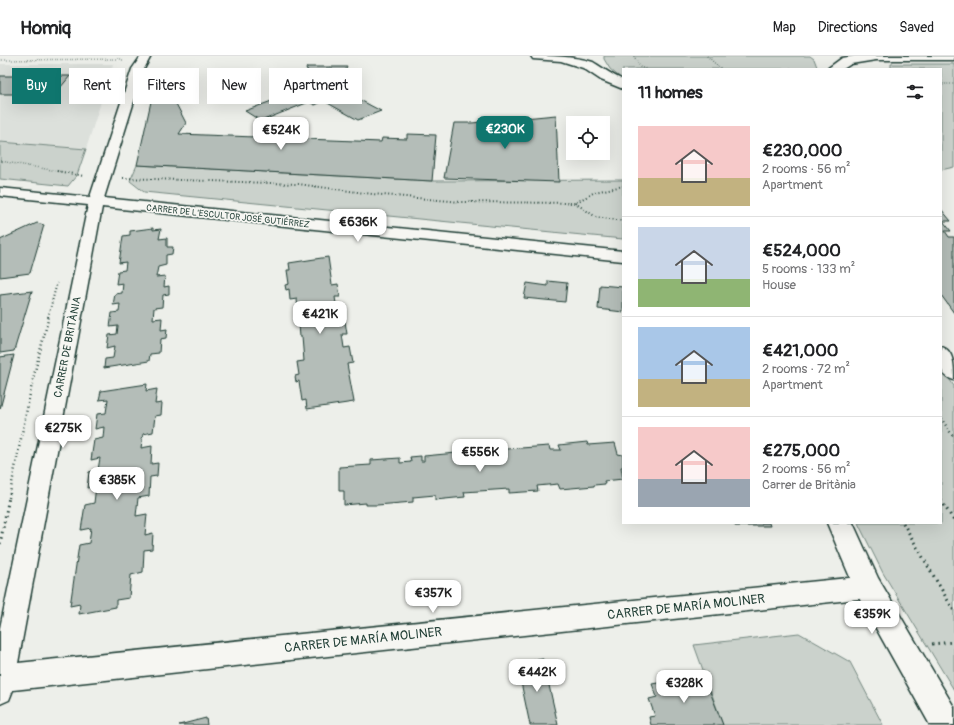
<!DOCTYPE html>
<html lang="en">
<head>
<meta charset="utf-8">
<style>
	body { margin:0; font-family:Pangolin,sans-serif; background:#f2f2f2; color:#202124; height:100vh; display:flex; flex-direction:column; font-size:15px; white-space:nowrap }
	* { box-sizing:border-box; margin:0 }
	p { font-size:13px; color:#757577 }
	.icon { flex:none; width:22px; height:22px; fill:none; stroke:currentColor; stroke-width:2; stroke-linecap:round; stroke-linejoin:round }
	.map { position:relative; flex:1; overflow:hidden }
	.panel { position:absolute; left:622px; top:12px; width:320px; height:456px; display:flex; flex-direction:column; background:#fff; border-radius:0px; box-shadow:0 4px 16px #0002 }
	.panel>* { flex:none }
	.hud { position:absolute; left:12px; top:12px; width:380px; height:36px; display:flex; gap:8px }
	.controls { position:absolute; left:566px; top:60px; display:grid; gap:8px }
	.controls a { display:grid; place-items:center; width:44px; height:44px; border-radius:0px; background:#fff; box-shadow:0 4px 16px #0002; font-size:20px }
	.price { position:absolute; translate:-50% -34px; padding:0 9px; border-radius:8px; background:#fff; color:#222; font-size:13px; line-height:26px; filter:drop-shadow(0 1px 2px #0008) }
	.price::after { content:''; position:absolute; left:50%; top:24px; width:12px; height:9px; margin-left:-6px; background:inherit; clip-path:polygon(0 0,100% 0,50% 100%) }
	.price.selected { background:#0f766e; color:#fff }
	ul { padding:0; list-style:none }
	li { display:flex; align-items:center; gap:12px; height:100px; padding:0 16px }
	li+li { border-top:1px solid #e0e0e0 }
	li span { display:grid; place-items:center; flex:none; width:112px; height:80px; border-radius:0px; color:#555 }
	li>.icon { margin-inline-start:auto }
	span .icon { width:48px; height:48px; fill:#fffc; stroke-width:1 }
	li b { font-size:17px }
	h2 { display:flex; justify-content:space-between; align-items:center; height:48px; padding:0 16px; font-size:17px }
	.tag { padding:0 14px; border-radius:0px; background:#fff; box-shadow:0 4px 16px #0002; font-size:14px; line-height:36px }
	.tag.selected { background:#0f766e; color:#fff }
	header { display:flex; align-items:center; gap:24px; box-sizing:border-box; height:56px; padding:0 20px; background:#fff; border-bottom:1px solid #e0e0e0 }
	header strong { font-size:19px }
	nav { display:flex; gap:22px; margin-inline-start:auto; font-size:14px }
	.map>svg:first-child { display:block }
	.built { fill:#dce0db }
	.green { fill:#cbd2cc; stroke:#758880 }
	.building { fill:#b4bdb8; stroke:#1f3d34 }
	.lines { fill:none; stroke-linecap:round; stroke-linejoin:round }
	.minor-casing { stroke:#1f3d34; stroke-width:3 }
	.tertiary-casing { stroke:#1f3d34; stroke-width:3 }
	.secondary-casing { stroke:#1f3d34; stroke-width:3 }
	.path-far3 { stroke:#1f3d34; stroke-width:1.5; stroke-dasharray:0.5 2; stroke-linecap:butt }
	.path-far2 { stroke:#1f3d34; stroke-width:2; stroke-dasharray:1 2.5; stroke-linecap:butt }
	.path-far1 { stroke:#1f3d34; stroke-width:2.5; stroke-dasharray:1 3; stroke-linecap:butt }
	.path { stroke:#1f3d34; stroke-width:3; stroke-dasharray:1.5 4; stroke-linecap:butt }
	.minor { fill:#f6f6f2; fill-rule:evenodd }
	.tertiary { fill:#f6f6f2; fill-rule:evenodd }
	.secondary { fill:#f6f6f2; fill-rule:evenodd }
	.labels { text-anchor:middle; stroke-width:3.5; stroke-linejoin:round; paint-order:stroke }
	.far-street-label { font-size:9px; fill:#1f3d34; stroke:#f6f6f2 }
	.street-label { font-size:11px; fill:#1f3d34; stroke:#f6f6f2 }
	.near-street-label { font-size:13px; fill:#1f3d34; stroke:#f6f6f2 }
</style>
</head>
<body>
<header>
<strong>Homiq</strong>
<nav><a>Map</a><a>Directions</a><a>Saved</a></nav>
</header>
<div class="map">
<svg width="954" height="669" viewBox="0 0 954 669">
	<rect width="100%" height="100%" fill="#edefea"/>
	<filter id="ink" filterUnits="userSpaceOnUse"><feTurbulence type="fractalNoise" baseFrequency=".025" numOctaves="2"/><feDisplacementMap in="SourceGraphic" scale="8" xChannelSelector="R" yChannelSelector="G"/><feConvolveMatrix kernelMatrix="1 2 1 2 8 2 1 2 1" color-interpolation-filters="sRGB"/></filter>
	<g filter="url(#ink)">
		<polygon class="built" points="0,8 113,8 86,93 0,86"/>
		<g class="green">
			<polygon points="604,0 810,0 814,3 817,11 816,13 623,13 623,24 610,13 604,3"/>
			<polygon points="891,8 954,8 954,111 941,114 941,13 891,13"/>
			<polygon points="0,86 86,93 77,119 68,130 0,123"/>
			<polygon points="137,109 432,125 623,124 623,183 144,136 130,125"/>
			<polygon points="941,311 954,330 954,634 883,517 858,467 941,467"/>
			<polygon points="799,577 850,606 883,669 723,669 694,589"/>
		</g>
		<g class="building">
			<polygon points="307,11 347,11 342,22 329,22 328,26 344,26 341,34 381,55 358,64 324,45 315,49 309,46 261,65 245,55 298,35 301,26 315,26 317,22 305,22 308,14 306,13"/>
			<polygon points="0,20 70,20 55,38 0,38"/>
			<polygon points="172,40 186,67 179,78 381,86 382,82 407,83 407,78 436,79 432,125 137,109 152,41"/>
			<polygon points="556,59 559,126 444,122 454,67 472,67"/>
			<polygon points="941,153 951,165 943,165 951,175 945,175 949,181 954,181 954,257 941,239"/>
			<polygon points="37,167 44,169 30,217 0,221 0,184"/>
			<polygon points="153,172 153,174 161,173 159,183 167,182 167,191 173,191 172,198 166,199 166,209 158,211 156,221 165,220 164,231 169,230 169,238 163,239 162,251 154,252 153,263 162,262 161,274 167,273 166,282 160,283 159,297 150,298 149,305 104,312 105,303 113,302 115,290 107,292 109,279 117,278 118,270 110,271 112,257 119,256 120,248 113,249 115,238 122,237 123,227 116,228 118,215 125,214 126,206 119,207 123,180 130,179 130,175"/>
			<polygon points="328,201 332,229 338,228 340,241 335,241 337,254 343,253 347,278 342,278 344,292 350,291 353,307 347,308 354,346 307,353 306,344 302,345 299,325 296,326 295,320 299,319 297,306 304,305 302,281 300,281 297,243 290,244 289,233 286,234 285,229 289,228 287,214 290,214 289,207"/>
			<polygon points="548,225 567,227 565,246 524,242 527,227 548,230"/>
			<polygon points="600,229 623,231 623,256 598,253"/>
			<polygon points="32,235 14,295 0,297 0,239"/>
			<polygon points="14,299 0,353 0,301"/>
			<polygon points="147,328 146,335 157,333 155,348 162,347 161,359 155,360 153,376 143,378 141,392 152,390 151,408 158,407 157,420 150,421 149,440 138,442 136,460 147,458 145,479 153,477 152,493 144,494 143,516 131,519 129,542 116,544 116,551 79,558 80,548 70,550 79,489 89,487 91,472 81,474 85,449 94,447 96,430 87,432 89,416 98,414 100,402 91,404 94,384 103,382 104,371 95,373 97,358 106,357 108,343 99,344 101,335"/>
			<polygon points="587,386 588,389 615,387 618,398 623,399 623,411 621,411 623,423 604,425 605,428 594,429 594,430 560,433 558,428 537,430 538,435 509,437 509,433 464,436 465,441 435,444 435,439 413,441 413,446 377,449 366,449 366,447 344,449 344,435 339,435 339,411 371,409 371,404 400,402 400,407 411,406 410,401 421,400 421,405 424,405 424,400 467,396 468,401 471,401 471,396 490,394 491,399 494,399 493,394 549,390 550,394 561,394 559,389"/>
			<polygon points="734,467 769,467 770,470 735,470"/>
			<polygon points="543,603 558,669 530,669 517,607"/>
			<polygon points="681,623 682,627 705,623 723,669 651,669 649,661 655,660 649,643 657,641 652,628"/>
			<polygon points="206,662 207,669 179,669"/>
		</g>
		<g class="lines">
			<g class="minor-casing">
				<polygon id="minor" points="141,0 151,0 144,13 104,142 623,195 623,205 102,151 18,607 868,520 876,523 880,531 876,539 868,542 13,634 9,644 0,648 0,572 88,149 0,140 0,132 90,141 132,13"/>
			</g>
			<g class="tertiary-casing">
				<g id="tertiary">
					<path d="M 941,290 C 954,295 954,309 954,324 C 937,319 941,305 941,290 Z"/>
					<polygon points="827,467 853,467 878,522 954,651 954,669 930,669 858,540"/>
				</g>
			</g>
			<g class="secondary-casing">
				<g id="secondary">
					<path d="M 531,0 C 551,0 574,0 593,6 C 603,12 612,19 623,24 L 623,33 L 601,24 L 583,12 L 561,5 L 533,3 Z"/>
					<polygon points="854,0 954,0 954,4 876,4 851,8 843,13 827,13 842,2"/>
				</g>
			</g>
			<g class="path-far3">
				<polyline points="634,0 640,11 646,13"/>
				<polyline points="707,0 721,13"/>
				<polyline points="0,4 121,3 124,5"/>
				<polyline points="941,23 943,28 954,28"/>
				<polyline points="941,34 943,28"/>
				<polyline points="0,105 63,116"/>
			</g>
			<g class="path-far2">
				<polyline points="57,115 84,120"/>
				<polyline points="123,122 298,128 372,138 461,146 575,147 595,136 623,130"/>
				<polyline points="575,147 596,161 623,165"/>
				<polyline points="48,261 57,227"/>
			</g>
			<g class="path-far1">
				<polyline points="941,362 954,382"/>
				<polyline points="9,442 33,323 49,260"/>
			</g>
			<g class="path">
				<polyline points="941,444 954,465"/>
				<polyline points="903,467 954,555"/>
				<polyline points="0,488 9,441"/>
				<polyline points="932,588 954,586"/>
			</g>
			<use href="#minor" class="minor"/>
			<use href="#tertiary" class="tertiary"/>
			<use href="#secondary" class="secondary"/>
		</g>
	</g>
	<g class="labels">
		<g class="far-street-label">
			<text transform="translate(228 160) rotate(6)" y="3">CARRER DE L'ESCULTOR JOSÉ GUTIÉRREZ</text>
		</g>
		<g class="street-label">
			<text transform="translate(67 291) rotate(-79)" y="4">CARRER DE BRITÀNIA</text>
		</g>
		<g class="near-street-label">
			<text transform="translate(686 550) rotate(-6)" y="5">CARRER DE MARÍA MOLINER</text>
			<text transform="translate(363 583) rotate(-6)" y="5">CARRER DE MARÍA MOLINER</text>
		</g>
	</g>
</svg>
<div class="controls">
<a><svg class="icon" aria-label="locate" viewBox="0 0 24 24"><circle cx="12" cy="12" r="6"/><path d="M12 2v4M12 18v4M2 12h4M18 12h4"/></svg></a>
</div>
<b class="price selected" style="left:505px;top:94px">€230K</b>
<b class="price" style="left:281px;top:95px">€524K</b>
<b class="price" style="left:358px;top:187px">€636K</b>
<b class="price" style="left:320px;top:279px">€421K</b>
<b class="price" style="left:63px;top:393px">€275K</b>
<b class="price" style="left:480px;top:417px">€556K</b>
<b class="price" style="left:117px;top:445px">€385K</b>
<b class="price" style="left:433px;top:558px">€357K</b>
<b class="price" style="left:872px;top:579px">€359K</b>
<b class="price" style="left:537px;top:637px">€442K</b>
<b class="price" style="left:684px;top:648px">€328K</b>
<div class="hud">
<a class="tag selected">Buy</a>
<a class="tag">Rent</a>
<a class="tag">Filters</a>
<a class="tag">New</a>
<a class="tag">Apartment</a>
</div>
<section class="panel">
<h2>11 homes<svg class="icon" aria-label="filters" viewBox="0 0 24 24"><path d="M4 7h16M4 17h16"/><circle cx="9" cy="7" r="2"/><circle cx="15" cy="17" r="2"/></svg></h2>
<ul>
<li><span style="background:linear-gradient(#f6c9c9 65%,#c2b280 0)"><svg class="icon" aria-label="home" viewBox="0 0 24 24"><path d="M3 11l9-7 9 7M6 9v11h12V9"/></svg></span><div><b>€230,000</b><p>2 rooms · 56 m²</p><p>Apartment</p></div></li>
<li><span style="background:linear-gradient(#c9d6e8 65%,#8fb573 0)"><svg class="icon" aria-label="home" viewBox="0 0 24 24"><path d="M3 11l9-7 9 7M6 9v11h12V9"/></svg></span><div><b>€524,000</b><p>5 rooms · 133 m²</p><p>House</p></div></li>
<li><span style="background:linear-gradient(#a9c7e8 65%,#c2b280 0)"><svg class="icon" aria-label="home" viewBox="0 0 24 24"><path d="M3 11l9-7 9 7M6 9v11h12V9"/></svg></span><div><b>€421,000</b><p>2 rooms · 72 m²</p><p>Apartment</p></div></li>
<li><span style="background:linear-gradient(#f6c9c9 65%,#9aa5b1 0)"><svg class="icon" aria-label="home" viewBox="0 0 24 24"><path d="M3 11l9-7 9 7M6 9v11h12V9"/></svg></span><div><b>€275,000</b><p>2 rooms · 56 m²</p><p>Carrer de Britània</p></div></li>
</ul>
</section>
</div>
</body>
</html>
